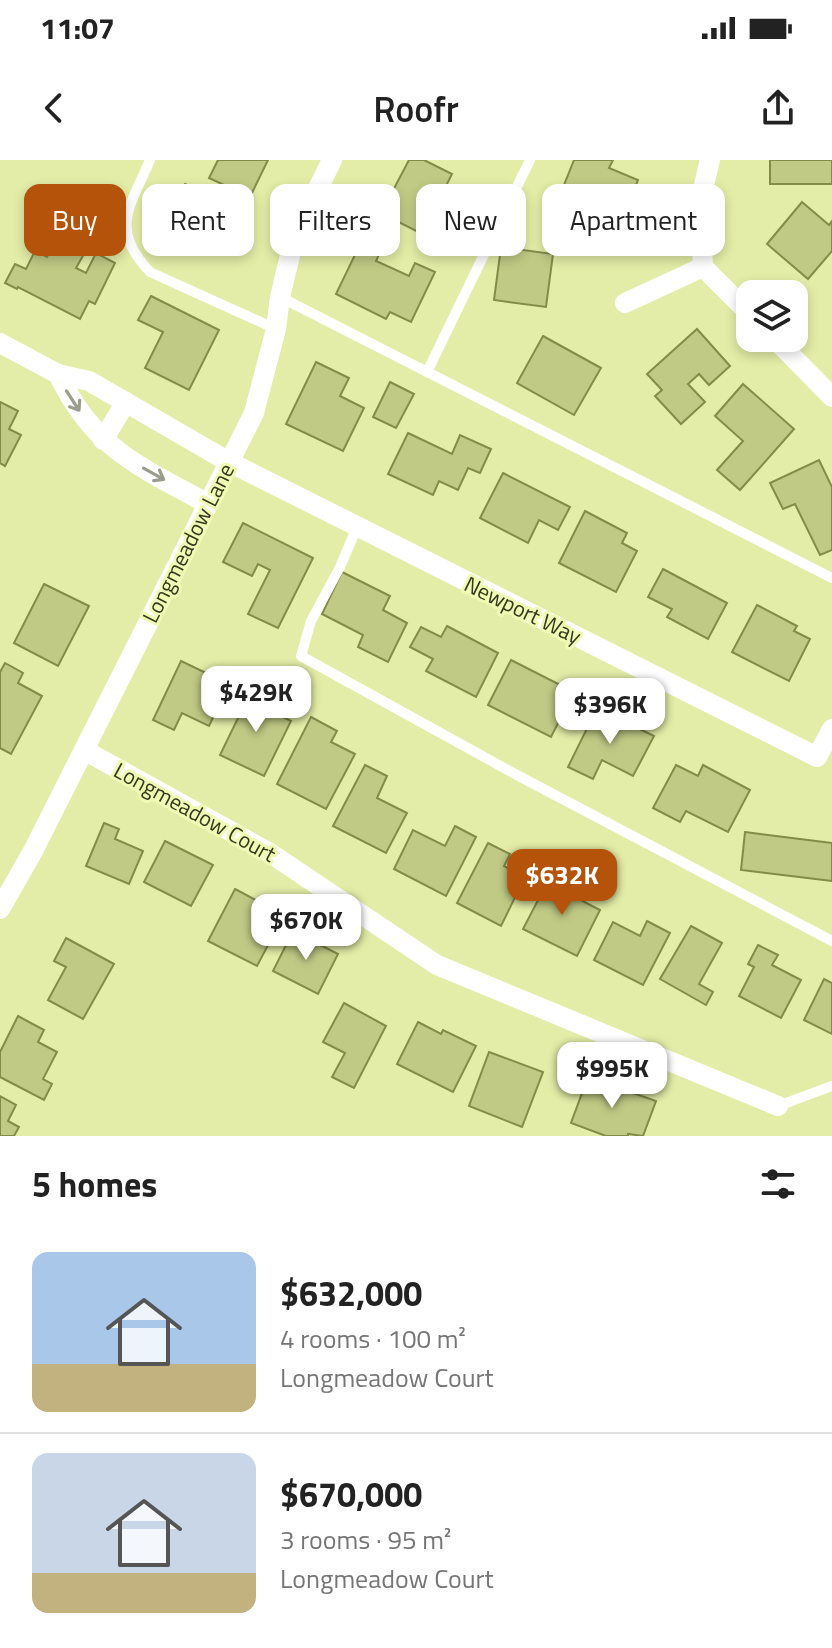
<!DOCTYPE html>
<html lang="en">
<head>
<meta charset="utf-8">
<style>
	body { margin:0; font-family:"Titillium Web",sans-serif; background:#f6f6f6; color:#222; height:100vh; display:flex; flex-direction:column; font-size:30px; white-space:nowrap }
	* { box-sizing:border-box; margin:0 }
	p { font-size:26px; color:#767676 }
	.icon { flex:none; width:44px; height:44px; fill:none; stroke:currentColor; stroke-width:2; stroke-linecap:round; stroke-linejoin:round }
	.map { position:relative; height:976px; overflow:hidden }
	.side { display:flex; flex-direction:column; background:#fff; flex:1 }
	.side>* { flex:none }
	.hud { position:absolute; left:24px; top:24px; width:784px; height:72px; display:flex; gap:16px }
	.fabs { position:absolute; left:736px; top:120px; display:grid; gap:16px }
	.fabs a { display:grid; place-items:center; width:72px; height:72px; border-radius:16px; background:#fff; box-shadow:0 4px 12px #0003; font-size:40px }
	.price { position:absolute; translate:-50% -68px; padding:0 18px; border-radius:16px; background:#fff; color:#222; font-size:26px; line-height:52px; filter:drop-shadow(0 2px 4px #0008) }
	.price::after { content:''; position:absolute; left:50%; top:48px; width:24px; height:18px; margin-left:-12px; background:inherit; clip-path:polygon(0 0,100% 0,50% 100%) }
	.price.on { background:#b45309; color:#fff }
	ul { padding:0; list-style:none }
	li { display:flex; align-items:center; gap:24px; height:200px; padding:0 32px }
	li+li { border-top:2px solid #e0e0e0 }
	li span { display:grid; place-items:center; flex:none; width:224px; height:160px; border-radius:16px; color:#555 }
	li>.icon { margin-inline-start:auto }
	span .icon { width:96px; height:96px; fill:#fffc; stroke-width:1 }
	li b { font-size:34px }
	h2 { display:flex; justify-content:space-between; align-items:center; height:96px; padding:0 32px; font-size:34px }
	.tag { padding:0 28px; border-radius:16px; background:#fff; box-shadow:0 4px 12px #0003; font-size:28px; line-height:72px }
	.tag.on { background:#b45309; color:#fff }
	.status { display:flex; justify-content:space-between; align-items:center; height:56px; padding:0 40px; background:#fff; direction:ltr }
	.status svg { height:22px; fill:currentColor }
	header { display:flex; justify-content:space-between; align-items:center; height:104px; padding:0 32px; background:#fff; font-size:36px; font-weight:600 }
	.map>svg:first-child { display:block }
	.building { fill:#c0ca85; stroke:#838b49; stroke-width:2 }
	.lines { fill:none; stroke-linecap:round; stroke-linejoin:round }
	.lane { stroke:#fff; stroke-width:10 }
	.street { stroke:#fff; stroke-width:20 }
	.oneway { stroke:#9a9c8e }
	.labels { text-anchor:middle; stroke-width:6; stroke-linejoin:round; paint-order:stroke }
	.street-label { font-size:22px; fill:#35381c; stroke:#f0fab4 }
</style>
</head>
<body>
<div class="status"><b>11:07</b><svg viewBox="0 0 49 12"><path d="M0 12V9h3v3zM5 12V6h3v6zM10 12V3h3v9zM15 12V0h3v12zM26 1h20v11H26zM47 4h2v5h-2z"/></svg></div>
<header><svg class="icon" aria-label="back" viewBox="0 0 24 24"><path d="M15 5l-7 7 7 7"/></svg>Roofr<svg class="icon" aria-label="share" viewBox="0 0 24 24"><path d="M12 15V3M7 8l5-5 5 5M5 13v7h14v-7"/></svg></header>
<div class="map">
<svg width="832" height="976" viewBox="0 0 832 976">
	<rect width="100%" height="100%" fill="#e3eda7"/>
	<g class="building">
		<polygon points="218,0 268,0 250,37 209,18"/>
		<polygon points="409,0 424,0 452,14 422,74 381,53"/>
		<polygon points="574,0 613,0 609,8 638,20 621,61 560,35"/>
		<rect x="770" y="0" width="62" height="24"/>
		<polygon points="185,24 242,52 226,84 192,67 183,83 161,72"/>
		<polygon points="802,42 829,65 832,61 832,91 808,119 767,84"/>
		<polygon points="368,68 387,77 376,101 409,116 415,103 435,112 411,162 390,152 386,159 336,134"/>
		<polygon points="56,80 84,94 76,108 86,113 96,93 115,103 95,144 89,141 80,159 18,127 17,129 5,123 15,104 26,109 35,91 47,97"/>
		<polygon points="501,87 553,94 546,147 494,140"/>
		<polygon points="151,136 219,170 189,230 145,208 163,172 138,160"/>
		<polygon points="697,169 730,206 709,225 699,214 688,224 705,242 681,264 655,236 662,230 647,214"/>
		<polygon points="543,176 601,208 574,255 517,223"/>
		<polygon points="316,202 349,218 340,236 364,248 343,291 286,264"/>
		<polygon points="390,222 414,234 396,268 373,257"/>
		<polygon points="743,224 794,269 740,330 717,310 743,281 715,256"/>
		<polygon points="0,242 18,251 9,269 21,275 5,306 0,303"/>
		<polygon points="408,273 452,294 460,275 491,289 480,313 468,308 458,330 439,321 433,335 388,314"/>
		<polygon points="819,300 832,327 832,390 820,395 795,344 783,349 770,323"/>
		<polygon points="503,313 570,347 558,370 539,360 528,383 480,358"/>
		<polygon points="585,351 627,373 622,383 637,391 616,432 559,403"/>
		<polygon points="243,363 313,398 278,468 248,454 270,410 258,404 252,416 223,402"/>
		<polygon points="663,409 727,443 708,479 667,457 672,449 648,437"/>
		<polygon points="342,412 390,436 383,450 407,463 388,502 358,487 363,475 322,454"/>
		<polygon points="44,424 89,446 58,506 14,483"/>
		<polygon points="757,445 797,466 794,471 810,479 789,521 732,492"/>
		<polygon points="447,466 498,493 476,537 426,511 433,499 410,487 421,467 441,477"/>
		<polygon points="511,500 574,532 551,577 488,545"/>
		<polygon points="181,501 229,524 209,566 182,553 174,570 153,560"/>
		<polygon points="5,503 23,513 18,523 42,536 11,594 0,588 0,512"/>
		<polygon points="253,527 276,539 271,551 291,561 264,616 220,595"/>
		<polygon points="597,548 654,576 633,616 602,600 593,619 568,607"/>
		<polygon points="311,557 337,571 331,582 355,594 326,649 277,624"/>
		<polygon points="365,605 387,616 377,638 407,653 386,693 333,666"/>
		<polygon points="676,605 698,616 703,605 750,630 728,672 686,651 680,662 653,648"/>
		<polygon points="104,663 119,669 115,679 143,691 129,724 86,706"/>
		<polygon points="455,666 476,677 446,736 394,709 413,670 445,686"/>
		<polygon points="745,672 832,683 832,721 741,710"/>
		<polygon points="165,681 213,705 191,746 144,722"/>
		<polygon points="488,683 510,694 504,706 525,717 501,766 457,743"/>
		<polygon points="551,715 573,727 569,734 600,750 577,796 523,769"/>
		<polygon points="235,729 284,755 257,806 208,781"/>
		<polygon points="647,761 670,773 643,825 594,800 613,762 640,776"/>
		<polygon points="691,766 722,783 699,824 713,832 706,845 660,819"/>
		<polygon points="293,771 338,794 318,834 273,811"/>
		<polygon points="66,778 114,804 83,859 48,840 66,807 54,801"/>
		<polygon points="758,785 778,795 772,805 801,820 781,858 739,836 754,807 748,804"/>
		<polygon points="824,819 832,823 832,874 804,860"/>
		<polygon points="344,843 386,866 354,928 332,917 345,893 323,882"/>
		<polygon points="18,856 44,870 38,882 57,892 43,919 52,924 44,940 0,917 0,892"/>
		<polygon points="418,862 441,874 443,870 476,886 453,932 397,904"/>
		<polygon points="489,892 543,912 522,967 469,946"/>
		<polygon points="588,917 656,941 643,976 628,974 628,976 606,976 571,963"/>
		<polygon points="0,936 16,945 8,961 19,967 14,976 0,976"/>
	</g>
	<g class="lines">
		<g class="lane">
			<path d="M 150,0 C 130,47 109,69 150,112 L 276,169"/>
			<polyline points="280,137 832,418"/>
			<polyline points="427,212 530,0"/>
			<polyline points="357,367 340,407 311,461 301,496 515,614 832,781"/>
			<polyline points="778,946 832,926"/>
		</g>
		<g class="street">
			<polyline points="710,0 700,41 703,107 750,154"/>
			<polyline points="625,143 703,107"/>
			<polyline points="774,178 832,237"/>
			<polyline points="0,183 58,214"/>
			<polyline points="103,280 126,242"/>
			<path d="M 208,344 C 139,306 94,289 58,214 L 89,221 L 229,302 L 817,597 L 832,569"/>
			<polyline points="84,590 270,693 437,805 778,946"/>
			<polyline points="0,749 33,691 254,253 276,169 280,137 295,75 332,0"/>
		</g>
	</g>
	<defs><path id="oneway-shaft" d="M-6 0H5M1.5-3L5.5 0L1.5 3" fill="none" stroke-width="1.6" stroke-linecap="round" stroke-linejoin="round" transform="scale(2)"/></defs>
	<g class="oneway">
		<use href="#oneway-shaft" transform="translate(73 241) rotate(57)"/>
		<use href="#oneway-shaft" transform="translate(154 314) rotate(29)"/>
	</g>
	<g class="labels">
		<g class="street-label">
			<text transform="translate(188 383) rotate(-63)" y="8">Longmeadow Lane</text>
			<text transform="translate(523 450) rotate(26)" y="8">Newport Way</text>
			<text transform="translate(195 652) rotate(29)" y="8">Longmeadow Court</text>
		</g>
	</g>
</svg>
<div class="fabs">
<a><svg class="icon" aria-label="layers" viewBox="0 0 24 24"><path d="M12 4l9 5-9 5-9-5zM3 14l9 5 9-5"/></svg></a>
</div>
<b class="price" style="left:256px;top:574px">$429K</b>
<b class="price" style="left:610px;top:586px">$396K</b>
<b class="price on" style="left:562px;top:757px">$632K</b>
<b class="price" style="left:306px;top:802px">$670K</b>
<b class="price" style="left:612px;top:950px">$995K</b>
<div class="hud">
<a class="tag on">Buy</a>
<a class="tag">Rent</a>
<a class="tag">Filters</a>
<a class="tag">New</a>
<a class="tag">Apartment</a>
</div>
</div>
<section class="side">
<h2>5 homes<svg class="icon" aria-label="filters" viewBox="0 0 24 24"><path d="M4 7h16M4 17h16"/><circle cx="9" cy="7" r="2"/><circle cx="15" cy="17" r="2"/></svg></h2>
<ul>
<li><span style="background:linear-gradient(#a9c7e8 70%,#c2b280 0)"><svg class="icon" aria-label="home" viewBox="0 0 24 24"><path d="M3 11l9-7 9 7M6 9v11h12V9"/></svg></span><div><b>$632,000</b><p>4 rooms · 100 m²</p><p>Longmeadow Court</p></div></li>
<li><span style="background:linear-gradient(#c9d6e8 75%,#c2b280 0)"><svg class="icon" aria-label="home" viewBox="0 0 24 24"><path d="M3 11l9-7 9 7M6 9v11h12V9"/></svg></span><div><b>$670,000</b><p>3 rooms · 95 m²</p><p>Longmeadow Court</p></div></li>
</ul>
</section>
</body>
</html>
